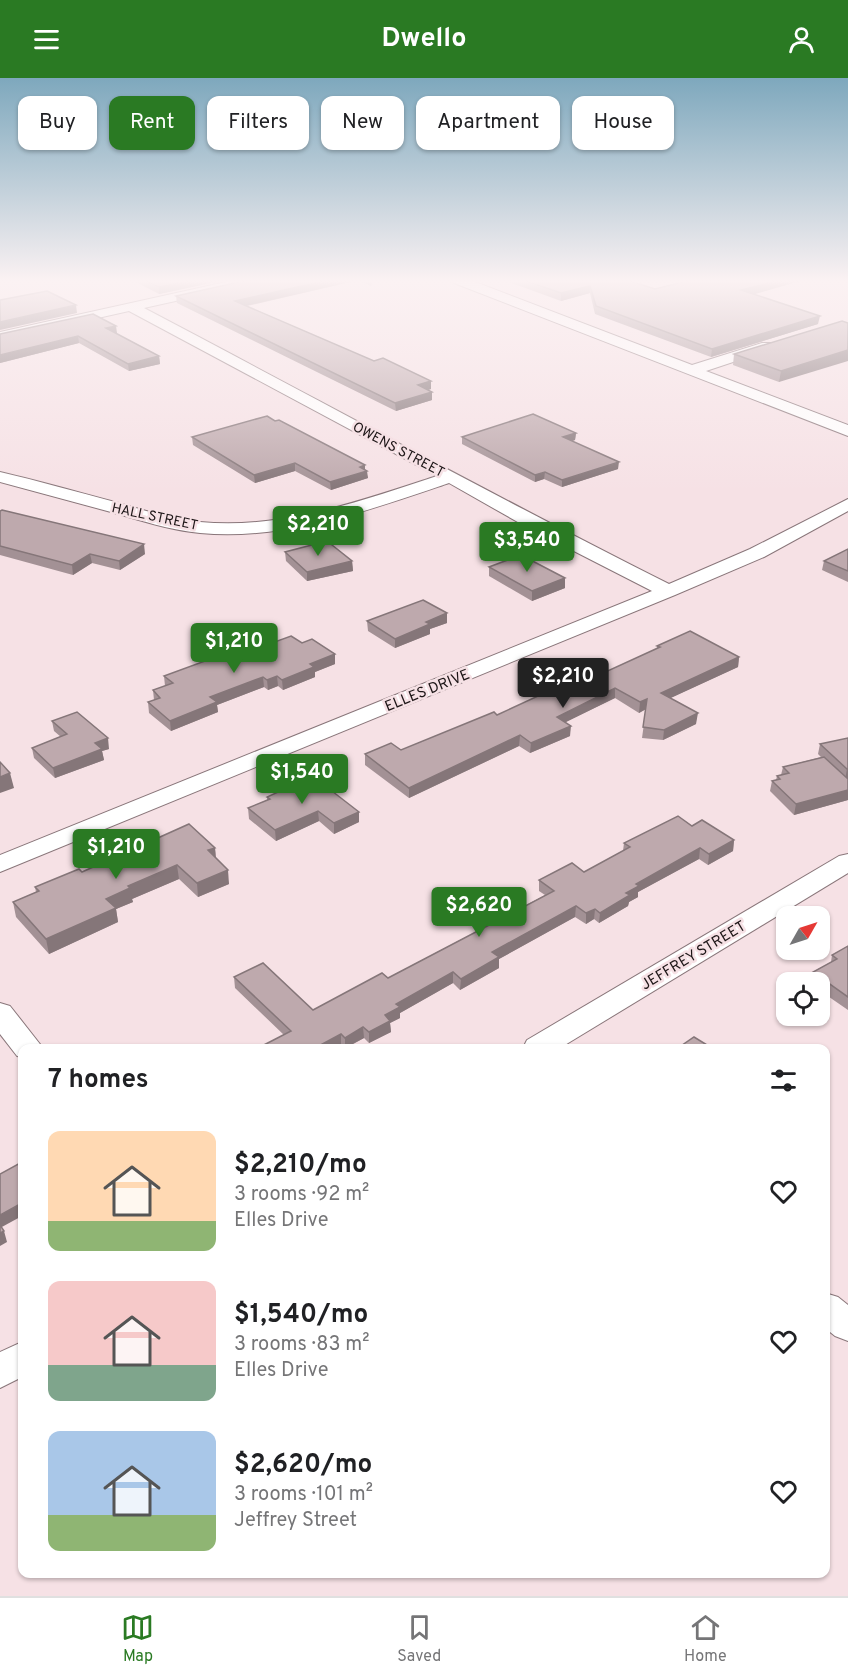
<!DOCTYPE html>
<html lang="en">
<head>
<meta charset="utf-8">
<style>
	body { margin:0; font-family:Overpass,sans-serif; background:#f6f6f6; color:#202124; height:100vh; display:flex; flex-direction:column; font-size:22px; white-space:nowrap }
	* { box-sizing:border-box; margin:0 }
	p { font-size:20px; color:#757577 }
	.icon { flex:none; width:33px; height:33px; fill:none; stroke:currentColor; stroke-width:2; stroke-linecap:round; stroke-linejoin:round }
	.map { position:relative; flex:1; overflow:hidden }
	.panel { position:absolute; left:18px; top:966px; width:812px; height:534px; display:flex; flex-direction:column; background:#fff; border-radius:12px; box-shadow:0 2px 4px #0004 }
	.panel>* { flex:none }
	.guide { position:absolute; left:18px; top:18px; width:813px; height:54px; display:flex; gap:12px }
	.needle { width:39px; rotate:51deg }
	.fabs { position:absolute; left:776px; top:828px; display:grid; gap:12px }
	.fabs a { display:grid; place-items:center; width:54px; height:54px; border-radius:12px; background:#fff; box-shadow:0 2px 4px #0004; font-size:30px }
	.price { position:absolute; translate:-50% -51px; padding:0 14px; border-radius:6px; background:#2a7a23; color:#fff; font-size:20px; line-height:39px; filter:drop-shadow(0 2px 3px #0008) }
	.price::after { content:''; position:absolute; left:50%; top:36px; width:18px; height:14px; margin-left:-9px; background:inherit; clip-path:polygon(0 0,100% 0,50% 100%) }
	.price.on { background:#222; color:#fff }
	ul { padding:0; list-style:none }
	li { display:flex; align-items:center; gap:18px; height:150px; padding:0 30px }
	li span { display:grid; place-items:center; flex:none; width:168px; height:120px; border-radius:12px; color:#555 }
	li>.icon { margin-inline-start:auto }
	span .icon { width:72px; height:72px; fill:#fffc; stroke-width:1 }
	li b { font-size:26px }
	h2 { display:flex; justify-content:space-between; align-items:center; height:72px; padding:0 30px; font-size:26px }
	.pill { padding:0 21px; border-radius:12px; background:#fff; box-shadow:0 2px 4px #0004; font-size:21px; line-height:54px }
	.pill.on { background:#2a7a23; color:#fff }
	header { display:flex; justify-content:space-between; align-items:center; height:78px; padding:0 30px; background:#2a7a23; color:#fff; font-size:27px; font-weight:700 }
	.tab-bar { display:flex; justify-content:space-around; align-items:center; height:84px; border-top:2px solid #e0e0e0; background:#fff; font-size:16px; color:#757577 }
	.tab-bar a { display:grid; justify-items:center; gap:3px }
	.tab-bar .on { color:#2a7a23 }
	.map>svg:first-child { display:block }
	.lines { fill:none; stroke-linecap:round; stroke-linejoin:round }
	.street-casing { stroke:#89767a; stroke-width:2 }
	.street { fill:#fff; fill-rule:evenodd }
	.wall { fill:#a39195 }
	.shaded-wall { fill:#857679 }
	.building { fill:#bea9ad; stroke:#857679; stroke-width:1.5 }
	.labels { text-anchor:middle; stroke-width:5; stroke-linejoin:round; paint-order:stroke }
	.far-street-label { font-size:14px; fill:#1d1617; stroke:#f6e1e5 }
	.street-label { font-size:15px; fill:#1d1617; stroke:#f6e1e5 }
</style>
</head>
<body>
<header><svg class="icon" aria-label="menu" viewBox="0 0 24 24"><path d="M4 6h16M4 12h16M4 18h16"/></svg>Dwello<svg class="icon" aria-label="person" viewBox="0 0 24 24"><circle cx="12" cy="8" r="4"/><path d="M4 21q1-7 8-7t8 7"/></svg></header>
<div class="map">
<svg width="848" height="1518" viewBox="0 0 848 1518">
	<rect width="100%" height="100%" fill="#f6e1e5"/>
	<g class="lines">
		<g class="street-casing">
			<g id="street">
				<path d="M 235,202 L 258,202 L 252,206 L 144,230 C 319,322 492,417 669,506 L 750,471 L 848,421 L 848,433 L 764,479 L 675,517 L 0,794 L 0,777 L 652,513 L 523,447 L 449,405 C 370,432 285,463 200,455 C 169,452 140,442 111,434 C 74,424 37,414 0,404 L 0,394 C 39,403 77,414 115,424 C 143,432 171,441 200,444 C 281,452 361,423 437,398 L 129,233 L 0,262 L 0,254 Z"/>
				<polygon points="453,202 470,202 692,287 762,265 772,265 774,268 772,271 706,293 848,347 848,358 454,205"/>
				<polygon points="848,776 848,795 560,970 523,970 527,962 839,778"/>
				<polygon points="0,925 10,928 43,970 22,970 22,979 17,978 0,956"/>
				<polygon points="825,1215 838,1219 848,1227 848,1263 835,1258 825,1250"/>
				<polygon points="22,1264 22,1299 0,1310 0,1274"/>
			</g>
		</g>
		<use href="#street" class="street"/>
	</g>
	<g class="wall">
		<polygon points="132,202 225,202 159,216"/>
		<polygon points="248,202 373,202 371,208 359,202 247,228 374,283 431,303 431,311 428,312 432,314 432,322 396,333 177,225 176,218"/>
		<polygon points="503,202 627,202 655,211 691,202 804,202 753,216 818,246 711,279 595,236 590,215 561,223"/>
		<polygon points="842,243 779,304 733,287 734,276"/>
		<polygon points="116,255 159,278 160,286 129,293 79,265 0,285 0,256 117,255"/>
		<polygon points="576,355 575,362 572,363 618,391 562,409 544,401 535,404 462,366 462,359"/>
		<polygon points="192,359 365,387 365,391 368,400 331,412 295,393 255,405 193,367"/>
		<polygon points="0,433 145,476 120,492 92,485 73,497 0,477"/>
		<polygon points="848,471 848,504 822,492 824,483"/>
		<polygon points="285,474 352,483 353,493 307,503 286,483"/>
		<polygon points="489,489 565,500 565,510 532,523 489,498"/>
		<polygon points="447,535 447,545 430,551 430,556 395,570 368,553 367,543"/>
		<polygon points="302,565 335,576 335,586 315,594 315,599 283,612 278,608 268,612 264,609 217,627 218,634 171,653 149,635 148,624 154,622 153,612 165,608 164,598 250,573"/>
		<polygon points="657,568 739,579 738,589 670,620 696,646 663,662 642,660 646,631 639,635 615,620 565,644 570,658 530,675 519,668 409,720 365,687 365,676 401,672 497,637 599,597 657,571"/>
		<polygon points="52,643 109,671 102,673 104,682 55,700 34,680 32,670 61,659 54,653"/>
		<polygon points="848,660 848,722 794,737 770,713 772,703 776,702 777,698 781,697 783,689 821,679 818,676 820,666"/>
		<polygon points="306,709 359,734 359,744 334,756 319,743 276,763 249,741 248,730 267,722 267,719"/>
		<polygon points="692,748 734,762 733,773 708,787 699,781 638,814 638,819 629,824 628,828 599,845 594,841 586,846 575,839 499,881 499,890 460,912 453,905 400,935 400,940 390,945 391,954 369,965 364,960 346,970 341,967 335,970 258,970 284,957 235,910 234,899 313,932 388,900 545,817 539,813 539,802 584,794 623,773 624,765"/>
		<polygon points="215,770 216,780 229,806 198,819 179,801 132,821 133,824 116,831 118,844 49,876 16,839 13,824 36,814 35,809 82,794"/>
		<polygon points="848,868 848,932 819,912 819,904 811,904 813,894 831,884 832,877"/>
	</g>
	<g class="shaded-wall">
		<polygon points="192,202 225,202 159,216 159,209"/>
		<polygon points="328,202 359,202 236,230 235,223"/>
		<polygon points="779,202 804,202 741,220 741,212"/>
		<polygon points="590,208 590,215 561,223 561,215"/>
		<polygon points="76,227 77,235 0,252 0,244"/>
		<polygon points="820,238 818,246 711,279 712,271"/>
		<polygon points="116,248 117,255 107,257 106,250"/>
		<polygon points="78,258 79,265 0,285 0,277"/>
		<polygon points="848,272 848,283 779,304 781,293"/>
		<polygon points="159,278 160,286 129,293 128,286"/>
		<polygon points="431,303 431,311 418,315 418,307"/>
		<polygon points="432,314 432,322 396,333 395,325"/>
		<polygon points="576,355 575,362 563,366 563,359"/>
		<polygon points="619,384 618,391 562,409 562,402"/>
		<polygon points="295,385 295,393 255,405 254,397"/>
		<polygon points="365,387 365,393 367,393 368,400 331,412 330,404 360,389"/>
		<polygon points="545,394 544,401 535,404 535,397"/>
		<polygon points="144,466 145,476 120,492 119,483"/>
		<polygon points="90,476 92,485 73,497 72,487"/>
		<polygon points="352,483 353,493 307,503 307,494"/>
		<polygon points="565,500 565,510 532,523 532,513"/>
		<polygon points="447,535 447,545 430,551 430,556 395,570 395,561 426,544"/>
		<polygon points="335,576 335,586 315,594 315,599 283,612 282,602 310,586"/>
		<polygon points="739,579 738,589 660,625 661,615"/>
		<polygon points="277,598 278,608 268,612 267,602"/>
		<polygon points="263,599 264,609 217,627 218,634 171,653 170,643 210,619"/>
		<polygon points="615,610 615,620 556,649 557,639"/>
		<polygon points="647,621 646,631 639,635 640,624"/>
		<polygon points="698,635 696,646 663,662 664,652"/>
		<polygon points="571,648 570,658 530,675 531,665"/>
		<polygon points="520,657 519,668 409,720 409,710"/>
		<polygon points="108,660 109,671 102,673 104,682 55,700 53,690 95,665"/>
		<polygon points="847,691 848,691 848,701 845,702"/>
		<polygon points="10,695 14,710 0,715 0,699"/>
		<polygon points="848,712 848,722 794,737 796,726"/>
		<polygon points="318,733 319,743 276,763 275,752"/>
		<polygon points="359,734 359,744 334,756 334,745"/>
		<polygon points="734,762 733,773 708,787 709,776"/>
		<polygon points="215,770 216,784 208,772"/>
		<polygon points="700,770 699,781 638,814 638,819 629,824 628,828 599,845 600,835 626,815 636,806"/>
		<polygon points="177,787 179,801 132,821 133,824 116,831 118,844 49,876 46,861 106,821 128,808"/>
		<polygon points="228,792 229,806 198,819 197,805"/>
		<polygon points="576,828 575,839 499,881 499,890 460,912 461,901 492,874"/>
		<polygon points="595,831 594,841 586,846 586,835"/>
		<polygon points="453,894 453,905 400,935 400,940 390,945 391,954 369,965 369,954 396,926"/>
		<polygon points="363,949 364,960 345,970 345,960"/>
		<polygon points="341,956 341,967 335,970 315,970"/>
		<polygon points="22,1125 22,1138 0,1150 0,1137"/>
		<polygon points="4,1153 7,1164 0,1168 0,1155"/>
	</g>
	<g class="building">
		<polygon points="144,202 192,202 159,209"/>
		<polygon points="248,202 328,202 235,223 374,283 383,280 431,303 418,307 432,314 395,325 176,218"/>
		<polygon points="523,202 627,202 655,211 691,202 779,202 741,212 820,238 712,271 596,228 590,208 561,215"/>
		<polygon points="47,213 76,227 0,244 0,222"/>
		<polygon points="93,236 116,248 106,250 159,278 128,286 78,258 0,277 0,256"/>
		<polygon points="842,243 848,245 848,272 781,293 734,276"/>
		<polygon points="533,336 576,355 563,359 619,384 562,402 545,394 535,397 462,359"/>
		<polygon points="267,338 275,343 279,342 365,387 360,389 367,393 330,404 295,385 254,397 192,359"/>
		<polygon points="2,432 144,466 119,483 90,476 72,487 0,468 0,433"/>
		<polygon points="327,463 352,483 307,494 285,474"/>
		<polygon points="848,471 848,493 824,483"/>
		<polygon points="521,477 565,500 532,513 489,489"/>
		<polygon points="423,522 447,535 426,544 430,546 395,561 367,543"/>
		<polygon points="690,553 739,579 661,615 698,635 664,652 643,649 647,621 640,624 615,610 557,639 571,648 531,665 520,657 409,710 365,676 391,665 401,672 494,634 497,637 592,593 599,597 660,569 657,568"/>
		<polygon points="291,558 302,565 312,561 335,576 310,586 314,589 282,602 277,598 267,602 263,599 210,619 217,624 170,643 148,624 160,620 153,612 173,605 164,598 243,569 250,573"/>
		<polygon points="77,634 108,660 95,665 102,671 53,690 32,670 67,656 52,643"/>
		<polygon points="848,660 848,691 847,691 820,666"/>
		<polygon points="824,679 848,701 848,712 796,726 772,703 780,701 777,698 789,695 783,689"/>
		<polygon points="0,684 10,695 0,699"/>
		<polygon points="319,703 359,734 334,745 318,733 275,752 248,730 270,721 267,719 300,704 306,709"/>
		<polygon points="678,738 692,748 702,742 734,762 709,776 700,770 636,806 639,808 626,815 630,817 600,835 595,831 586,835 576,828 492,874 499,879 461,901 453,894 396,926 400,929 385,937 390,943 369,954 363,949 345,960 341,956 315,970 258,970 291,953 234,899 263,885 313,932 382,895 388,900 554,813 539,802 572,785 584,794 630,769 624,765"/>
		<polygon points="189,746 215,770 208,772 228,792 197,805 177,787 128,808 130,810 106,821 116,830 46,861 13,824 39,813 35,809 79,791 82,794"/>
		<polygon points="848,868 848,919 813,894 837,881 832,877"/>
		<polygon points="694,959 712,970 678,970"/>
		<polygon points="22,1084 22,1125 0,1137 0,1096"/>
		<polygon points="0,1147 4,1153 0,1155"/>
	</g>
	<linearGradient id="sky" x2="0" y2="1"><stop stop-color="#7ea8bd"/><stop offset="0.49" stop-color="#fbf2f3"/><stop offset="1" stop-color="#fbf2f3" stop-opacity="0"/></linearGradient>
	<rect width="848" height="414" fill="url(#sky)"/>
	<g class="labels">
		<g class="far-street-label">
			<text transform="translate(399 371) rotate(28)" y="5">OWENS STREET</text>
			<text transform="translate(155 438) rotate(12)" y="5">HALL STREET</text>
		</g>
		<g class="street-label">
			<text transform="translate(427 612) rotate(-22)" y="5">ELLES DRIVE</text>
			<text transform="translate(693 877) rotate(-31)" y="5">JEFFREY STREET</text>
		</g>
	</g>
</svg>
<div class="fabs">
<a><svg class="needle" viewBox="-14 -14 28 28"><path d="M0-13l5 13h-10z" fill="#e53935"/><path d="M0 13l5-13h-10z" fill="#757577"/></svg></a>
<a><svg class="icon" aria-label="locate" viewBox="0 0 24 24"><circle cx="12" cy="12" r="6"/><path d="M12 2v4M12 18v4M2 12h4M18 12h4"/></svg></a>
</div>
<b class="price" style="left:318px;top:479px">$2,210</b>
<b class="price" style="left:527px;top:495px">$3,540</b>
<b class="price" style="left:234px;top:596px">$1,210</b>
<b class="price on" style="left:563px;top:631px">$2,210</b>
<b class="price" style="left:302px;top:727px">$1,540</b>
<b class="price" style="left:116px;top:802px">$1,210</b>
<b class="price" style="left:479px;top:860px">$2,620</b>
<div class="guide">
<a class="pill">Buy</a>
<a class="pill on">Rent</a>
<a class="pill">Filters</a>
<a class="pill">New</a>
<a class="pill">Apartment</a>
<a class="pill">House</a>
</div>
<section class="panel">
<h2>7 homes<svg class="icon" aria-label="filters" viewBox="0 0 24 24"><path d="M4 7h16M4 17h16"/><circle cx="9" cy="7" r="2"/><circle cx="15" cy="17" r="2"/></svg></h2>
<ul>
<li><span style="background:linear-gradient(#ffd9b3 75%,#8fb573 0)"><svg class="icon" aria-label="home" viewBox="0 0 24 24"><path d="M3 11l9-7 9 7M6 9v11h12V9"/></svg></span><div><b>$2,210/mo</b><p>3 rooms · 92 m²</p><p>Elles Drive</p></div><svg class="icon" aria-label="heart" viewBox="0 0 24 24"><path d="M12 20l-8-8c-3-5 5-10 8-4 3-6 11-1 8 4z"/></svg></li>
<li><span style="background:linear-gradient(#f6c9c9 70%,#7fa58c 0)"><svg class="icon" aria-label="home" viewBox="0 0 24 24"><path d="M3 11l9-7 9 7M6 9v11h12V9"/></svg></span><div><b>$1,540/mo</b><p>3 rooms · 83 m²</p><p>Elles Drive</p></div><svg class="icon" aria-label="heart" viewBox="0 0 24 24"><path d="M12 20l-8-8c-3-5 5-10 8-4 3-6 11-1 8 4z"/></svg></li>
<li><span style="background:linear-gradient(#a9c7e8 70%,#8fb573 0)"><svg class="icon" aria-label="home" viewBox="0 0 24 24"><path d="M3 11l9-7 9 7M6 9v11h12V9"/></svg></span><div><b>$2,620/mo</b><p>3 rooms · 101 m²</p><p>Jeffrey Street</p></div><svg class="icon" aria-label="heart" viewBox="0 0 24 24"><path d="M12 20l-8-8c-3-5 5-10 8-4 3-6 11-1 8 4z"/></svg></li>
</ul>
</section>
</div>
<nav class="tab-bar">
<a class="on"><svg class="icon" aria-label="map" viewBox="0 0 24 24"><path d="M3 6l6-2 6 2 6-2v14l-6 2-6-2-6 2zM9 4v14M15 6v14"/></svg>Map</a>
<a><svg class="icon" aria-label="saved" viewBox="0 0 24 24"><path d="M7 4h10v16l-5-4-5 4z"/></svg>Saved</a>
<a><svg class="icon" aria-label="home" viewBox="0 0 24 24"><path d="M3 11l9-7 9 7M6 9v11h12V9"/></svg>Home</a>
</nav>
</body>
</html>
